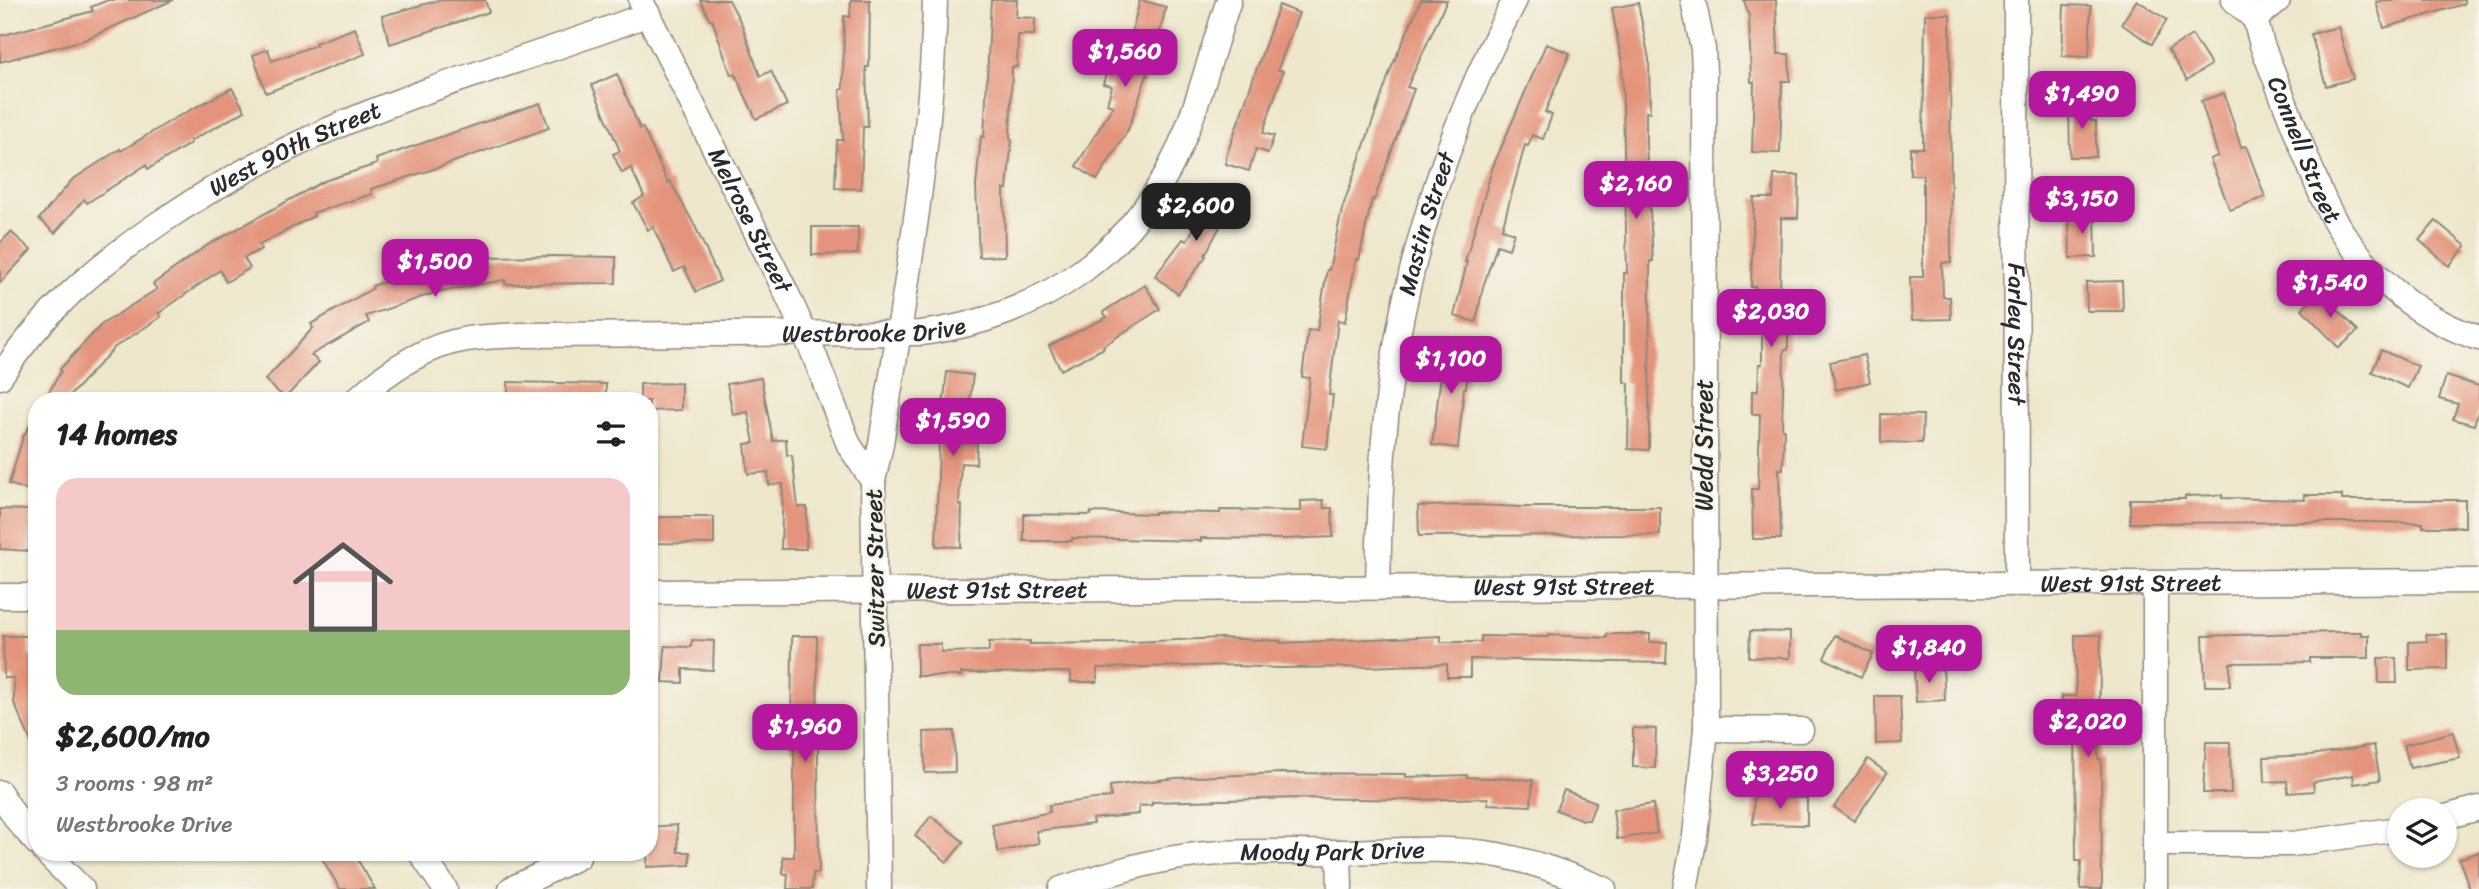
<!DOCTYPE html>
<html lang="en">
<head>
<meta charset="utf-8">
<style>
	body { margin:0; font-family:Sriracha,sans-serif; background:#f6f6f6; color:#202124; height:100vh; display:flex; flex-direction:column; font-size:26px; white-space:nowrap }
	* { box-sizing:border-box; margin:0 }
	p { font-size:23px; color:#757577 }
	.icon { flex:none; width:38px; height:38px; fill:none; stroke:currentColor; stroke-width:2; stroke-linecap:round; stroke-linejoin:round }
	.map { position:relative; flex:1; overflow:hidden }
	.sheet { position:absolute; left:28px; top:392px; width:630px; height:469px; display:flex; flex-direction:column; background:#fff; border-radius:28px; box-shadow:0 2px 5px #0004 }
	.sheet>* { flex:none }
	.controls { position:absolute; left:2387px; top:798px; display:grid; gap:14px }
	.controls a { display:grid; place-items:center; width:70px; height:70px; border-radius:50%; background:#fff; box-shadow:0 2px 5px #0004; font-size:35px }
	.price { position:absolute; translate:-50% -60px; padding:0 16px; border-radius:14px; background:#b5179e; color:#fff; font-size:23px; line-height:46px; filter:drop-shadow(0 2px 4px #0008) }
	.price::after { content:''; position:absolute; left:50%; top:42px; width:21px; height:16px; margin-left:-10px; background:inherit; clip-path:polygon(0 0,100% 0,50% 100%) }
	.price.current { background:#222; color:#fff }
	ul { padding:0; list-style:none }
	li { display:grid; align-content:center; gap:14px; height:371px; padding:0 28px }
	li+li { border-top:2px solid #e0e0e0 }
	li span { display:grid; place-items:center; height:217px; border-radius:21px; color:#555 }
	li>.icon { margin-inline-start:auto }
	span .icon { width:126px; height:126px; fill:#fffc; stroke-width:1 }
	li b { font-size:30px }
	h2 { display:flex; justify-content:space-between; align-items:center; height:84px; padding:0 28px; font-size:30px }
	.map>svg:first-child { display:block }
	.building { fill:#e4947c }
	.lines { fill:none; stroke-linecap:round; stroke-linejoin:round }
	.minor-casing { stroke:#8c897c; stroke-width:27 }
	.minor { stroke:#fff; stroke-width:24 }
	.labels { text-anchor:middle; stroke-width:5; stroke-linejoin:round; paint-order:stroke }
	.street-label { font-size:24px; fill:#2b2b2b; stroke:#f7f3e8 }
</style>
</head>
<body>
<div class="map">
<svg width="2479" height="889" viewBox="0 0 2479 889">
	<rect width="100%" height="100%" fill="#f7f3e8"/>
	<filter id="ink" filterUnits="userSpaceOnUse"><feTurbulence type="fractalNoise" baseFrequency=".0143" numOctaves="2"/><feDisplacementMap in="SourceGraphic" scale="14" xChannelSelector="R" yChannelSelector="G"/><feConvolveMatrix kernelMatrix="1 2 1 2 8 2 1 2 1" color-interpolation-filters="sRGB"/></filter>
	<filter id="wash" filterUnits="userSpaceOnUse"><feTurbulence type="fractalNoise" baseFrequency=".00686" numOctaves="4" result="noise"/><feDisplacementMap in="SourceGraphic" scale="28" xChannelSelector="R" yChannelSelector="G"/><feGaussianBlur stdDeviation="1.57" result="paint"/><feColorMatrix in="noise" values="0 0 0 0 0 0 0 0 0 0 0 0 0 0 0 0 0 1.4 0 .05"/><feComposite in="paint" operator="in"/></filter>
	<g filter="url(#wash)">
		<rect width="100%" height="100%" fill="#eee7cc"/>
		<g id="blocks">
			<g class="building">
				<polygon points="108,0 173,0 84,40 0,62 0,36 93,11 91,7"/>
				<polygon points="440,0 485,0 489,12 390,44 382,16"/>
				<polygon points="700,0 729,0 742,25 760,76 771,71 787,105 756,119 735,74 731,75 712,19 710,20"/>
				<polygon points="851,0 870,0 869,67 866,67 868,127 863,127 861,189 835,188 837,140 843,140 840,90 843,89 844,16 850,17"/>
				<polygon points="991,0 1017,0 1016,17 1035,18 1034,35 1018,35 1017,67 1012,67 1010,139 1012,139 1007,189 1004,189 1005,256 979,257 976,186 981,136 984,137"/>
				<polygon points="1140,0 1166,7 1154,55 1128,130 1097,180 1076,166 1113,106 1107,104 1112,86 1103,84 1109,65 1122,69"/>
				<polygon points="1421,0 1447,0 1407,87 1414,89 1374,200 1372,199 1359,260 1356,259 1345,322 1338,320 1329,395 1333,395 1327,449 1302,446 1310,378 1302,377 1308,330 1317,331 1327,270 1329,270 1342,209 1392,66"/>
				<polygon points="1744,0 1776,0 1778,54 1789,54 1790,81 1782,81 1780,153 1752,152 1754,82 1751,82 1749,16"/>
				<polygon points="2137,0 2167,20 2152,44 2121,24"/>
				<polygon points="2384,0 2464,0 2464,4 2384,28 2376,2"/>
				<polygon points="1638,3 1649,59 1650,112 1646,112 1646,144 1653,261 1650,261 1649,450 1628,449 1629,383 1624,382 1624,273 1627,273 1622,64 1612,8"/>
				<polygon points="1279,5 1299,13 1278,69 1283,71 1263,133 1274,136 1268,153 1256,149 1249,171 1226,164 1226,157"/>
				<polygon points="2064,5 2091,6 2089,57 2062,56"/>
				<polygon points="1925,14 1950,14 1951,262 1942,263 1943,297 1950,297 1951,319 1912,320 1910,277 1923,277 1923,175 1910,175 1910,148 1923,148"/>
				<polygon points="2338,27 2353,79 2326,86 2311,34"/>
				<polygon points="355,28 365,54 266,93 253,55 268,49 272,61 316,45 315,43"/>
				<polygon points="2192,35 2211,65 2187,80 2168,50"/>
				<polygon points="1546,44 1570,53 1545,112 1552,115 1543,139 1532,135 1528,146 1525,145 1502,229 1514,233 1509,249 1497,245 1483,287 1476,322 1454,316 1467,262 1465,262 1493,166"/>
				<polygon points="617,74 640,129 643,128 668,183 670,181 695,226 720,281 696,292 684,267 674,272 653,227 648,230 633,203 644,196 631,168 622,173 613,154 620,151 592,85"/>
				<polygon points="232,88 245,111 190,141 191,143 148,169 146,165 87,203 84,199 55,233 39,219 72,180 120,149 121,151 175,118"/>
				<polygon points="2224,93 2241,147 2246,146 2265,197 2230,210 2210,159 2218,156 2201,101"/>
				<polygon points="540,103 549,128 431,170 371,189 372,194 313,213 314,216 259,245 261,249 244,258 250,268 226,282 220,270 159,313 161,317 115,347 65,401 44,401 61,371 60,369 101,325 157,289 153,284 206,246 324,181 377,164 376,159"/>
				<polygon points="2091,103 2091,121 2096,121 2096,157 2070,157 2069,104"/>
				<polygon points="1774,175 1799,175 1798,218 1781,218 1780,299 1788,299 1788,350 1784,350 1782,429 1784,429 1783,469 1779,469 1781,539 1753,539 1752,489 1758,489 1760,414 1752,414 1752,391 1758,391 1759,364 1762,364 1762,319 1754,319 1755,287 1751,287 1754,198 1773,198"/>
				<polygon points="1216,187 1235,198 1205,255 1206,256 1178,294 1155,276 1183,239 1187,241"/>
				<polygon points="2095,214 2096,257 2070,258 2069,215"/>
				<polygon points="2436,221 2466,246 2449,266 2419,240"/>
				<polygon points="812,227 858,227 858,254 812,255"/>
				<polygon points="11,232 31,250 0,283 0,243"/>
				<polygon points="554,256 616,257 616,283 505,284 505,280 437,292 366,316 369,322 311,355 319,362 285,398 265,380 313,328 311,324 373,288 372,286 432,266 487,257"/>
				<polygon points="2122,281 2123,311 2087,311 2086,282"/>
				<polygon points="1145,285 1160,309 1103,346 1104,348 1061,370 1049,346 1107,317 1103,312"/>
				<polygon points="2321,291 2358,331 2339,348 2302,309"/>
				<polygon points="1445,344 1472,348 1466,388 1464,388 1458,448 1432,445"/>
				<polygon points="2381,350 2418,366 2408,388 2372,372"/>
				<polygon points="1864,355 1870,382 1836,390 1830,362"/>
				<polygon points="947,372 973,375 965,441 977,442 976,464 961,463 959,505 962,505 961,547 936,546 939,440"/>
				<polygon points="2446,376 2479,386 2479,408 2474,425 2453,419 2458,404 2439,399"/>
				<polygon points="761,378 773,441 786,439 787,455 792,455 798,507 807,507 806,549 781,549 783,484 769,485 768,472 748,474 745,444 754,443 748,412 733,415 727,384"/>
				<polygon points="508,382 606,384 606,401 508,401"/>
				<polygon points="681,383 681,410 649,411 649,401 640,401 640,384"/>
				<polygon points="37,413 37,493 9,484 23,437"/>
				<polygon points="1881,414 1923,415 1922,443 1881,442"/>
				<polygon points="2222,495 2222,498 2305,500 2304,495 2342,495 2342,500 2465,500 2465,527 2423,527 2423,523 2364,522 2130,523 2130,499 2185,499 2185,496"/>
				<polygon points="1323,500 1324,508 1332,508 1333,537 1283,539 1201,538 1201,541 1072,538 1072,541 1024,541 1024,514 1091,515 1091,512 1154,514 1154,512 1220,513 1220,510 1301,511 1301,501"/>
				<polygon points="1474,505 1523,507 1660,507 1660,535 1419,536 1418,506"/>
				<polygon points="0,509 30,510 29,551 0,549"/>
				<polygon points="666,517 714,517 714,544 649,543 649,518"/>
				<polygon points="1750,631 1790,632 1790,658 1749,657"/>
				<polygon points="2336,632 2361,632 2361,635 2369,635 2369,658 2310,658 2310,662 2230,663 2230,686 2205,686 2203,636"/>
				<polygon points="1607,634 1650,634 1650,642 1667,642 1666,663 1470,659 1470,677 1447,677 1447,664 1365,667 1280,668 1238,666 1238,665 1097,668 1097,682 1071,682 1071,672 961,673 961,676 917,676 917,644 941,644 941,652 989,651 989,642 1030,641 1030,644 1113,643 1221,638 1280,641 1280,643 1441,636 1441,642 1481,642 1481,636 1549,637 1549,635 1607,638"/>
				<polygon points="2426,634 2447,634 2447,669 2409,670 2409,642 2427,641"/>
				<polygon points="1835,635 1873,654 1861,677 1824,658"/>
				<polygon points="2075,635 2101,635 2098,759 2101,759 2102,889 2080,889 2081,861 2076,861 2075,714 2062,714 2062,696 2076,696"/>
				<polygon points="3,636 28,636 29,657 37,657 37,755 14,703 14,678 4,678"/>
				<polygon points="792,636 817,636 819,873 813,873 812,889 787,889 788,874 783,874 783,857 794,857 794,749 791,749"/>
				<polygon points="692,640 714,641 713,670 683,669 683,683 663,682 665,646 691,647"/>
				<polygon points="2378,658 2396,658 2397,683 2379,683"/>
				<polygon points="1943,669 1945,700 1916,702 1914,670"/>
				<polygon points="1875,696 1900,696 1902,743 1876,744"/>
				<polygon points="1633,728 1656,729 1655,768 1633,767"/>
				<polygon points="954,731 955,772 925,773 924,732"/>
				<polygon points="2453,732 2460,758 2410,768 2404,745"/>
				<polygon points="2206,742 2230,742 2231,793 2203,793"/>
				<polygon points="2374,745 2380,780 2354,784 2353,775 2313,782 2314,791 2288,793 2287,781 2265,782 2264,757 2311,755"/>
				<polygon points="1868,759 1887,773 1854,821 1834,807"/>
				<polygon points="1280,773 1406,774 1406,777 1467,775 1467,777 1533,780 1531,806 1488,804 1488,798 1415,800 1302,798 1152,802 1152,805 1139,806 1139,814 1092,819 1093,824 1036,831 1039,843 998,852 992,825 1050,812 1049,805 1111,797 1110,786 1176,778"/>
				<polygon points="1564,790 1596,802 1589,820 1583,820 1556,810"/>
				<polygon points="1754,797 1807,798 1807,825 1753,824"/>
				<polygon points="1653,804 1657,833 1617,839 1613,810"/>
				<polygon points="931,816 964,842 947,862 915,836"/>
				<polygon points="677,825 678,852 690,852 690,865 647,867 649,827"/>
				<polygon points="318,852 353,852 375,889 340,889"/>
				<polygon points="2479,852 2479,889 2470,889 2459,859"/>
			</g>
		</g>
	</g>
	<g filter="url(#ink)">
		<use href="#blocks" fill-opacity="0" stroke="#8c897c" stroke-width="2"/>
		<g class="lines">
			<g class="minor-casing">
				<g id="minor">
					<path id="s1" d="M 2016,0 L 2017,583"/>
					<polyline points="2234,0 2255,19"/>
					<path id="s2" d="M 641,1 L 786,292 L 813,352 L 849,445 L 873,481"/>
					<path id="s3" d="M 2255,19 L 2262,45 C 2276,81 2291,118 2305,154 C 2316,181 2325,208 2342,232 C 2374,280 2423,321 2479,338"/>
					<polyline points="2255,19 2278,0"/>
					<path id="s4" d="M 0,377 C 43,312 94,268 158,224 C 218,183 282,149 349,121 C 446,80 549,53 648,14"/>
					<path id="s5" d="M 355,401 C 387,371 424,346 467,339 C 485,336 504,336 521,335 L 921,333 C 1044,317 1140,250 1186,132 C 1203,89 1214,43 1229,0"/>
					<polyline points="2155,583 2155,889"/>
					<path id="s6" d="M 1378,587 C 1379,538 1380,488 1384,439 C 1397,287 1444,135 1515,0"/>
					<path id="s7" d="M 649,592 L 2479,581"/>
					<polyline points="0,596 37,596"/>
					<polyline points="1706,729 1801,730"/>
					<polyline points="0,793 18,821 37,843"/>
					<polyline points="2445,817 2479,808"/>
					<polyline points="2155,844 2292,844 2399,829"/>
					<polyline points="45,852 82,889"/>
					<polyline points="420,852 445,889"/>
					<polyline points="1339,852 1340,889"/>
					<polyline points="511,889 578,857"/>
					<path d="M 879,889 L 873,481 L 881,444 C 904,296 932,149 935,0"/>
					<path id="s8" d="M 1061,889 C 1098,877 1135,865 1174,858 C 1228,849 1284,853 1338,852 C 1391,851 1446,846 1498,855 C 1535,862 1569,875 1604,889"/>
					<polyline points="1685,889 1695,836 1706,729 1704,72 1703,49 1693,0"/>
				</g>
			</g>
			<use href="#minor" class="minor"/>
		</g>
	</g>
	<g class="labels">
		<g class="street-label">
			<text dy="8" stroke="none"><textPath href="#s3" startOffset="140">Connell Street</textPath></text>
			<text dy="8" stroke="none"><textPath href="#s4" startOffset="378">West 90th Street</textPath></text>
			<text dy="8" stroke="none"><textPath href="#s2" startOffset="245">Melrose Street</textPath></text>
			<text dy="8" stroke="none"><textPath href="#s6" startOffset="368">Mastin Street</textPath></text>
			<text dy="8" stroke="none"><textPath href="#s5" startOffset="537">Westbrooke Drive</textPath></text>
			<text dy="8" stroke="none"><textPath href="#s1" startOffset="334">Farley Street</textPath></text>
			<text transform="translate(1704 445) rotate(-90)" y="8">Wedd Street</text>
			<text transform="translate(875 568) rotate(-91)" y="8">Switzer Street</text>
			<text dy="8" stroke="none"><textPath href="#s7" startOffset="1482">West 91st Street</textPath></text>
			<text dy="8" stroke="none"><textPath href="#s7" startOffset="915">West 91st Street</textPath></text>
			<text dy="8" stroke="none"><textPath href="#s7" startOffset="348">West 91st Street</textPath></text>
			<text dy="8" stroke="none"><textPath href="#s8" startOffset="276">Moody Park Drive</textPath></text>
		</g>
	</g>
</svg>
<div class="controls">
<a><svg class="icon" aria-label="layers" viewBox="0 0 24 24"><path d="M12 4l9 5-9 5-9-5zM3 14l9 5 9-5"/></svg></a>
</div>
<b class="price" style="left:1125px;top:89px">$1,560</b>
<b class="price" style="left:2082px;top:131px">$1,490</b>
<b class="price" style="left:1636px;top:221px">$2,160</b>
<b class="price" style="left:2082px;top:236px">$3,150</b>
<b class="price current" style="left:1196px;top:243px">$2,600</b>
<b class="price" style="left:435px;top:299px">$1,500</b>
<b class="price" style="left:2330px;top:320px">$1,540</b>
<b class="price" style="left:1771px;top:349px">$2,030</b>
<b class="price" style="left:1451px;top:396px">$1,100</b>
<b class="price" style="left:953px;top:458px">$1,590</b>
<b class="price" style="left:1929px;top:685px">$1,840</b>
<b class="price" style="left:2088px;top:759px">$2,020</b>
<b class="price" style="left:805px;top:764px">$1,960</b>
<b class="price" style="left:1780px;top:811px">$3,250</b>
<section class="sheet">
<h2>14 homes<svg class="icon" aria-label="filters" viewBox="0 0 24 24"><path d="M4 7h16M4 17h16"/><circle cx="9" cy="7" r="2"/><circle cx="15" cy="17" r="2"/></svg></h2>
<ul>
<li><span style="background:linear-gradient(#f6c9c9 70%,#8fb573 0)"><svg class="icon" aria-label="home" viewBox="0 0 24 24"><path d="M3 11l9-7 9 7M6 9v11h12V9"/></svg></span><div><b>$2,600/mo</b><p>3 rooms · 98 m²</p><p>Westbrooke Drive</p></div></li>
</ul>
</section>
</div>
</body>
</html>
